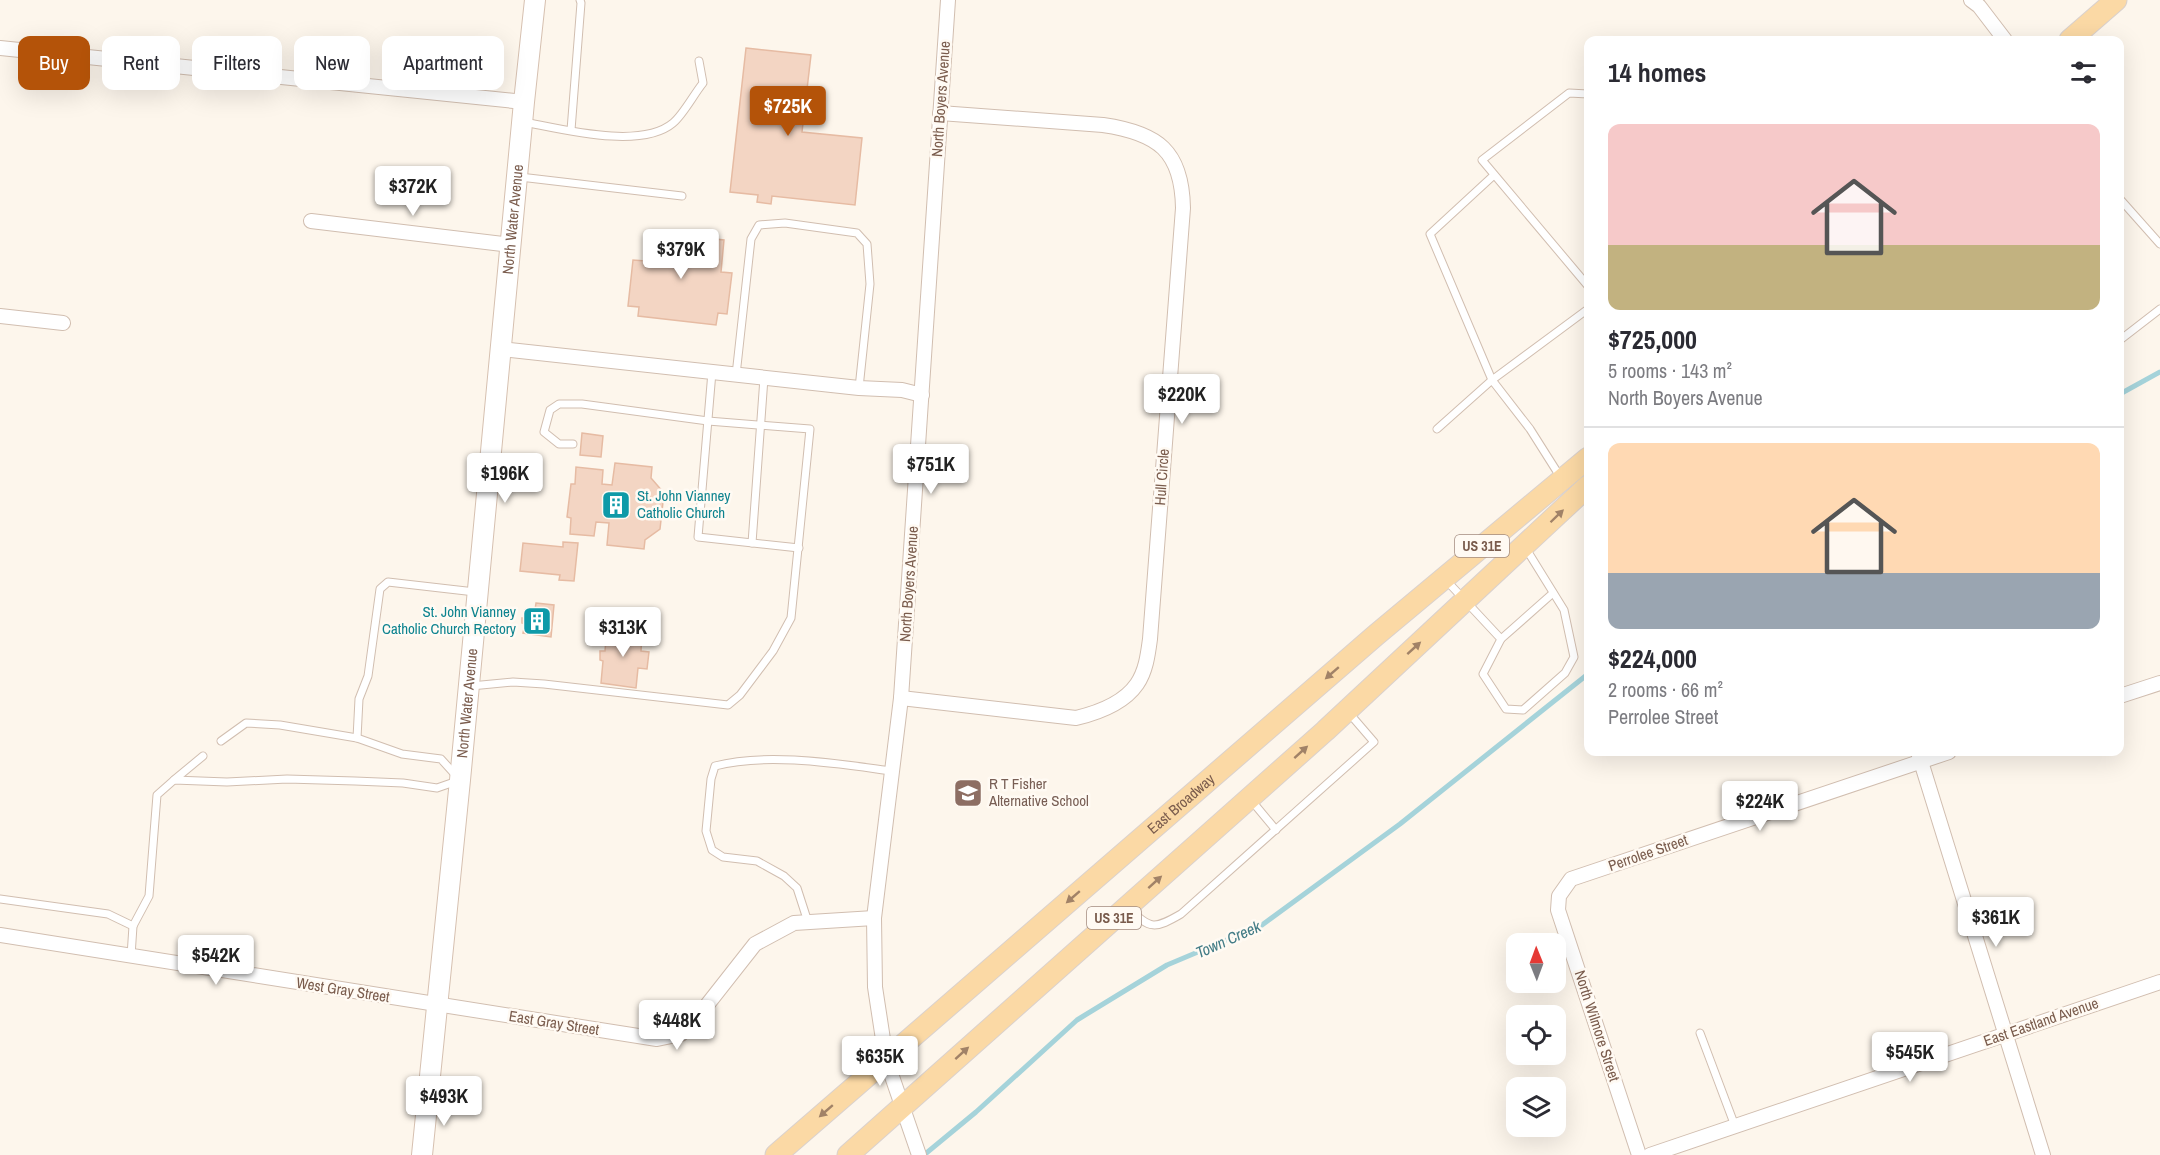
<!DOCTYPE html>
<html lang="en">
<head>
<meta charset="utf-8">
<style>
	body { margin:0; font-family:"Archivo Narrow",sans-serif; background:#f7f7f7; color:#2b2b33; height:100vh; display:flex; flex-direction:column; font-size:22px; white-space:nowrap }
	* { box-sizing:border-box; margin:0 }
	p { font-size:20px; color:#7c7c81 }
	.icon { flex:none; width:33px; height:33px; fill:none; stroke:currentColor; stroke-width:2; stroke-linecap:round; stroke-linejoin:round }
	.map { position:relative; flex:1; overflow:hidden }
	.panel { position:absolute; left:1584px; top:36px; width:540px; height:720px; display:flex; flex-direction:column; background:#fff; border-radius:12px; box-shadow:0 6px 24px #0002 }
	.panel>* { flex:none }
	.hud { position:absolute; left:18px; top:36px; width:570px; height:54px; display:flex; gap:12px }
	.needle { width:39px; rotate:359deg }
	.fabs { position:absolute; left:1506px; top:933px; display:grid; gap:12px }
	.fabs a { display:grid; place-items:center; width:60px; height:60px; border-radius:12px; background:#fff; box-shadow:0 6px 24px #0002; font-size:30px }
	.price { position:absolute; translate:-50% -51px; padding:0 14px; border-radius:6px; background:#fff; color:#222; font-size:20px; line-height:39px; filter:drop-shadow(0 2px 3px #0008) }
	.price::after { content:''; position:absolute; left:50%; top:36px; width:18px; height:14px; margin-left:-9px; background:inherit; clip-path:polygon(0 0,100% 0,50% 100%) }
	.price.selected { background:#b45309; color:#fff }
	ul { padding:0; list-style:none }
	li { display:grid; align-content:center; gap:12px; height:318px; padding:0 24px }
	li+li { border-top:2px solid #e1e1e2 }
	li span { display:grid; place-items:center; height:186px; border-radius:12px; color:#555 }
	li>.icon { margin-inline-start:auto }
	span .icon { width:108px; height:108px; fill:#fffc; stroke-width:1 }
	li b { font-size:26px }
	h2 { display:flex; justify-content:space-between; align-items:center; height:72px; padding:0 24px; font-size:26px }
	.chip { padding:0 21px; border-radius:12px; background:#fff; box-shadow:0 6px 24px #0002; font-size:21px; line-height:54px }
	.chip.selected { background:#b45309; color:#fff }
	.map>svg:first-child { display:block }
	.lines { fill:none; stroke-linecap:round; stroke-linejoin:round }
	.stream { stroke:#a5d3da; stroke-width:5 }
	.building { fill:#f3d5c3; stroke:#e6bba3; stroke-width:1.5 }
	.service-casing { stroke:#d1beb0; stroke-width:9 }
	.minor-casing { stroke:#d1beb0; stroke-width:16 }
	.secondary-casing { stroke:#d6c0b0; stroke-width:22 }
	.primary-casing { stroke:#dad1cd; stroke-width:23 }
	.service { stroke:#fff; stroke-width:7 }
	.minor { stroke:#fff; stroke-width:14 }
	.secondary { stroke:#fff; stroke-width:20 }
	.primary { stroke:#fbd9a5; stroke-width:21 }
	.oneway { fill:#a18267 }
	.labels { text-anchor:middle; stroke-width:5; stroke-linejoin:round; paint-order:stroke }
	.shield { fill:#fffaf3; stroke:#a28b7f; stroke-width:1.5 }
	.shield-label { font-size:14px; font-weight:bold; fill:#7a5c4d }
	.street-label { font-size:15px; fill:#7a5c4d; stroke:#fffaf3 }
	.culture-label { font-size:15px; fill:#0d838f; stroke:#fffaf3; text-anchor:start }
	.education-label { font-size:15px; fill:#785e54; stroke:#fffaf3; text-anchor:start }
	.water-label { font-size:16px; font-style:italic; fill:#437c86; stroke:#fffaf3 }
</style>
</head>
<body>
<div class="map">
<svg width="2160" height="1155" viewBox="0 0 2160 1155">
	<rect width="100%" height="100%" fill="#fdf6ec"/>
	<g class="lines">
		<g class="stream">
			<polyline points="2120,394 2160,372"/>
			<polyline points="924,1155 976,1112 1077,1020 1167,965 1262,925 1400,824 1588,674"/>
		</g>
	</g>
	<g class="building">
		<polygon points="746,48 811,55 802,132 862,138 855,205 772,196 771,204 757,202 758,195 730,192"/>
		<polygon points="649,232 724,240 721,272 732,273 727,314 718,313 716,325 638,316 639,307 628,306 633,260 646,261"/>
		<polygon points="582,433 603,436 601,457 580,455"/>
		<polygon points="615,463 652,467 651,478 664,493 660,529 645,540 644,549 607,545 609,523 596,522 594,536 570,534 571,518 567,517 571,484 575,484 576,467 603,470 602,484 612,485"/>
		<polygon points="563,542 578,543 574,581 559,580 560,575 520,571 523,543 563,547"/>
		<polygon points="536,603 554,605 551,637 523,633 525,624 522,623 522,618 525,618 526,609 535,610"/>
		<polygon points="607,628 642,632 641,651 649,652 647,669 638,668 636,688 601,683 603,661 600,660 600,651 605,651"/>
	</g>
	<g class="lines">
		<g class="service-casing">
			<g id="service">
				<polyline points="1588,94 1569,93 1482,160 1588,286"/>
				<path d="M 524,122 C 562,129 641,150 673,123 C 683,115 694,94 703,83 L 699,61"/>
				<polyline points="571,130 581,3 580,0"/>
				<polyline points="1494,175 1430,234 1492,380 1588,309"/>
				<polyline points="520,177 682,196"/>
				<polyline points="2120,199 2160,244"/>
				<polyline points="2120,340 2160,309"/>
				<polyline points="712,372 698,537 799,548"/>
				<polyline points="736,375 751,239 759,225 785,223 857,233 867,244 870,284 859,388"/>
				<polyline points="1437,429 1492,380 1530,429 1561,478"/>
				<polyline points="752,543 764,378"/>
				<polyline points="1445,579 1501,639 1483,674 1506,709 1523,710 1565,673 1574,657 1564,610 1525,547"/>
				<polyline points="1501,639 1553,593"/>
				<polyline points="471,686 513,682 544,684 728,705 740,695 773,651 791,618 810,429 708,421 582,404 559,404 550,410 544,432 559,444 573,444"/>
				<polyline points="357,738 359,699 368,676 380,589 388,582 475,592"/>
				<polyline points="174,780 203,756"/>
				<polyline points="1251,800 1276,830"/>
				<polyline points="0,899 108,914 133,926"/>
				<path d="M 1129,908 C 1150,930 1155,929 1181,914 L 1374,742 L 1349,713"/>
				<path d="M 808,922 L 797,888 L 784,876 L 757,861 L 723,857 L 712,850 L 706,831 L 711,779 L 715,766 C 767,752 839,764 892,771"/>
				<polyline points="131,956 133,926 149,896 157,795 174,780 227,782 287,779 355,781 403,783 437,788 460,780 441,759 402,754 357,738 280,725 246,723 221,741"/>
				<polyline points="1700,1033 1735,1126"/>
			</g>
		</g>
		<g class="minor-casing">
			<g id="minor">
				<polyline points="1971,0 1979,6 2005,40"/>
				<polyline points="0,48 524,102"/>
				<polyline points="311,221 511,245"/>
				<polyline points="0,316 63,323"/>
				<polyline points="501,349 859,388 902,390 922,395"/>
				<polyline points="2120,696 2160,683"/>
				<path d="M 901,698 L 1076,718 C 1097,713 1124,703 1137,684 C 1146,671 1148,654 1150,639 L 1183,208 C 1182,151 1158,133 1103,125 L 940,113"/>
				<polyline points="1918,752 2043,1155"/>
				<polyline points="0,935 657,1039 681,1034 700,1014 755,944 794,923 874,918"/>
				<polyline points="919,1155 886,1059 875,987 874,918 901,698 948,0"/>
				<polyline points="1639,1155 1558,910 1559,896 1571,879 1949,752"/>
				<polyline points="1650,1155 2160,982"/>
			</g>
		</g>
		<g class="secondary-casing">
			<g id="secondary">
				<path id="s1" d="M 422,1155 L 460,780 L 524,102 L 535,0"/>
			</g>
		</g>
		<g class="primary-casing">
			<g id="primary">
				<polyline points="2070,40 2116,0"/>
				<path id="s2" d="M 776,1155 L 1376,635 L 1588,458"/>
				<polyline points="848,1155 1325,731 1588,486"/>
			</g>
		</g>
		<use href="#service" class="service"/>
		<use href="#minor" class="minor"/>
		<use href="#secondary" class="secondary"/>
		<use href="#primary" class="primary"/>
	</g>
	<defs><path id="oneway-solid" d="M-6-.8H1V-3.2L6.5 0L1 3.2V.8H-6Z" transform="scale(1.5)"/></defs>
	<g class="oneway">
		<use href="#oneway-solid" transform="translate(1557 516) rotate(-44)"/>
		<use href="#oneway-solid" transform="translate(1414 648) rotate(-42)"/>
		<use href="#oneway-solid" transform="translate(1332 673) rotate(139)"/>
		<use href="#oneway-solid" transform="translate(1301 752) rotate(-42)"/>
		<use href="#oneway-solid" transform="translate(1155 882) rotate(-42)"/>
		<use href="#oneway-solid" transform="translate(1073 897) rotate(139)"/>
		<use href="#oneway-solid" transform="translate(962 1053) rotate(-42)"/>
		<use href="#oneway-solid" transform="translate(826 1111) rotate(139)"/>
	</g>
	<defs>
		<g id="building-square" transform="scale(1.5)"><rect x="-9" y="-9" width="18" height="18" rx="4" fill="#0f9aa8" stroke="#fffaf3"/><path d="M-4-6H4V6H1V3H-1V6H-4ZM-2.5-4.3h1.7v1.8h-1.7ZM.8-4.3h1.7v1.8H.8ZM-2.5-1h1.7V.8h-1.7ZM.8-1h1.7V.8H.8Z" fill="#fff"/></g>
		<g id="school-square" transform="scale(1.5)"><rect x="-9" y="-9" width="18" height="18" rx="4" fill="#8d6e63" stroke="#fffaf3"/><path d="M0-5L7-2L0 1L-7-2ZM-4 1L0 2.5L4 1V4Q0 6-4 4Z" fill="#fff"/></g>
	</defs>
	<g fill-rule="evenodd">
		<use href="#building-square" x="616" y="505"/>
		<use href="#building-square" x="537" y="621"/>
		<use href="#school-square" x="968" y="793"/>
	</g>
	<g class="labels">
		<g class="shield">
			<rect x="1455" y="535" width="54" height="22" rx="4.5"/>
			<rect x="1087" y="907" width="54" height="22" rx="4.5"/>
		</g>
		<g class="shield-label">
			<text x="1482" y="551">US 31E</text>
			<text x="1114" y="923">US 31E</text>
		</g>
		<g class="street-label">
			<text transform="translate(941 99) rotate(-86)" y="5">North Boyers Avenue</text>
			<text dy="5" stroke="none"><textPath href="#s1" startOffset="940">North Water Avenue</textPath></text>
			<text transform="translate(1162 477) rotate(-86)" y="5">Hull Circle</text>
			<text transform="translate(909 584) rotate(-86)" y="5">North Boyers Avenue</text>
			<text dy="5" stroke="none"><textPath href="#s1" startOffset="454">North Water Avenue</textPath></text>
			<text dy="5" stroke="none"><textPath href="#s2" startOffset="536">East Broadway</textPath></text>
			<text transform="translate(1648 853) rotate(-19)" y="5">Perrolee Street</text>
			<text transform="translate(343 990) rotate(9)" y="5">West Gray Street</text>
			<text transform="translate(2041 1022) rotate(-19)" y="5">East Eastland Avenue</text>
			<text transform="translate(554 1023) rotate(9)" y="5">East Gray Street</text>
			<text transform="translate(1597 1026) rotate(72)" y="5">North Wilmore Street</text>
		</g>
		<g class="culture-label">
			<text x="637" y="501">St. John Vianney<tspan x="637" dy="17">Catholic Church</tspan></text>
			<text x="516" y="617" text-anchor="end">St. John Vianney<tspan x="516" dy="17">Catholic Church Rectory</tspan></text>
		</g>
		<g class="education-label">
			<text x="989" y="789">R T Fisher<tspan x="989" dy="17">Alternative School</tspan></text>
		</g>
		<g class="water-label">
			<text transform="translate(1228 939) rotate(-24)" y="6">Town Creek</text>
		</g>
	</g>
</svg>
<div class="fabs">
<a><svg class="needle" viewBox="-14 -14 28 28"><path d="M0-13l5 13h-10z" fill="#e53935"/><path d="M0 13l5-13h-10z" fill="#7c7c81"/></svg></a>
<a><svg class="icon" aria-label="locate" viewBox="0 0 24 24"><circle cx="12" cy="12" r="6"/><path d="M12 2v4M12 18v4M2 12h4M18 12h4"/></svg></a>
<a><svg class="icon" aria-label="layers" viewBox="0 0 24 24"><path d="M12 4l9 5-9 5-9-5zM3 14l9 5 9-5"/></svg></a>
</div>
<b class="price selected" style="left:788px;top:137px">$725K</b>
<b class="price" style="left:413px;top:217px">$372K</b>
<b class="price" style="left:681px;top:280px">$379K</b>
<b class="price" style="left:1182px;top:425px">$220K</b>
<b class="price" style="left:931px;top:495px">$751K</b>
<b class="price" style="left:505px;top:504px">$196K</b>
<b class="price" style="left:623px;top:658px">$313K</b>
<b class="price" style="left:1760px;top:832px">$224K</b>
<b class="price" style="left:1996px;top:948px">$361K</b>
<b class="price" style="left:216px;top:986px">$542K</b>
<b class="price" style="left:677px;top:1051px">$448K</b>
<b class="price" style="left:1910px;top:1083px">$545K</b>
<b class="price" style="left:880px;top:1087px">$635K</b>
<b class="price" style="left:444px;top:1127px">$493K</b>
<div class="hud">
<a class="chip selected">Buy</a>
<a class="chip">Rent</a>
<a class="chip">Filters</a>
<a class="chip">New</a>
<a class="chip">Apartment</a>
</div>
<section class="panel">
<h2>14 homes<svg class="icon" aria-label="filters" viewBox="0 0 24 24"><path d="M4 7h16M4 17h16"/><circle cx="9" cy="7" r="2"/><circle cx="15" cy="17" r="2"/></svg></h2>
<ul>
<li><span style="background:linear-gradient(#f6c9c9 65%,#c2b280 0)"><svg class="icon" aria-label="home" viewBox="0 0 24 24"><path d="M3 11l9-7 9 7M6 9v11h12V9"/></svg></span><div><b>$725,000</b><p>5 rooms · 143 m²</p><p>North Boyers Avenue</p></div></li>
<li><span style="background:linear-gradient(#ffd9b3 70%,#9aa5b1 0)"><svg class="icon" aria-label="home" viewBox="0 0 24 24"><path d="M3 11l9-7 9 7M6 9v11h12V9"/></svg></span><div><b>$224,000</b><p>2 rooms · 66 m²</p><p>Perrolee Street</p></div></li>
</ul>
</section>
</div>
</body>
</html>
